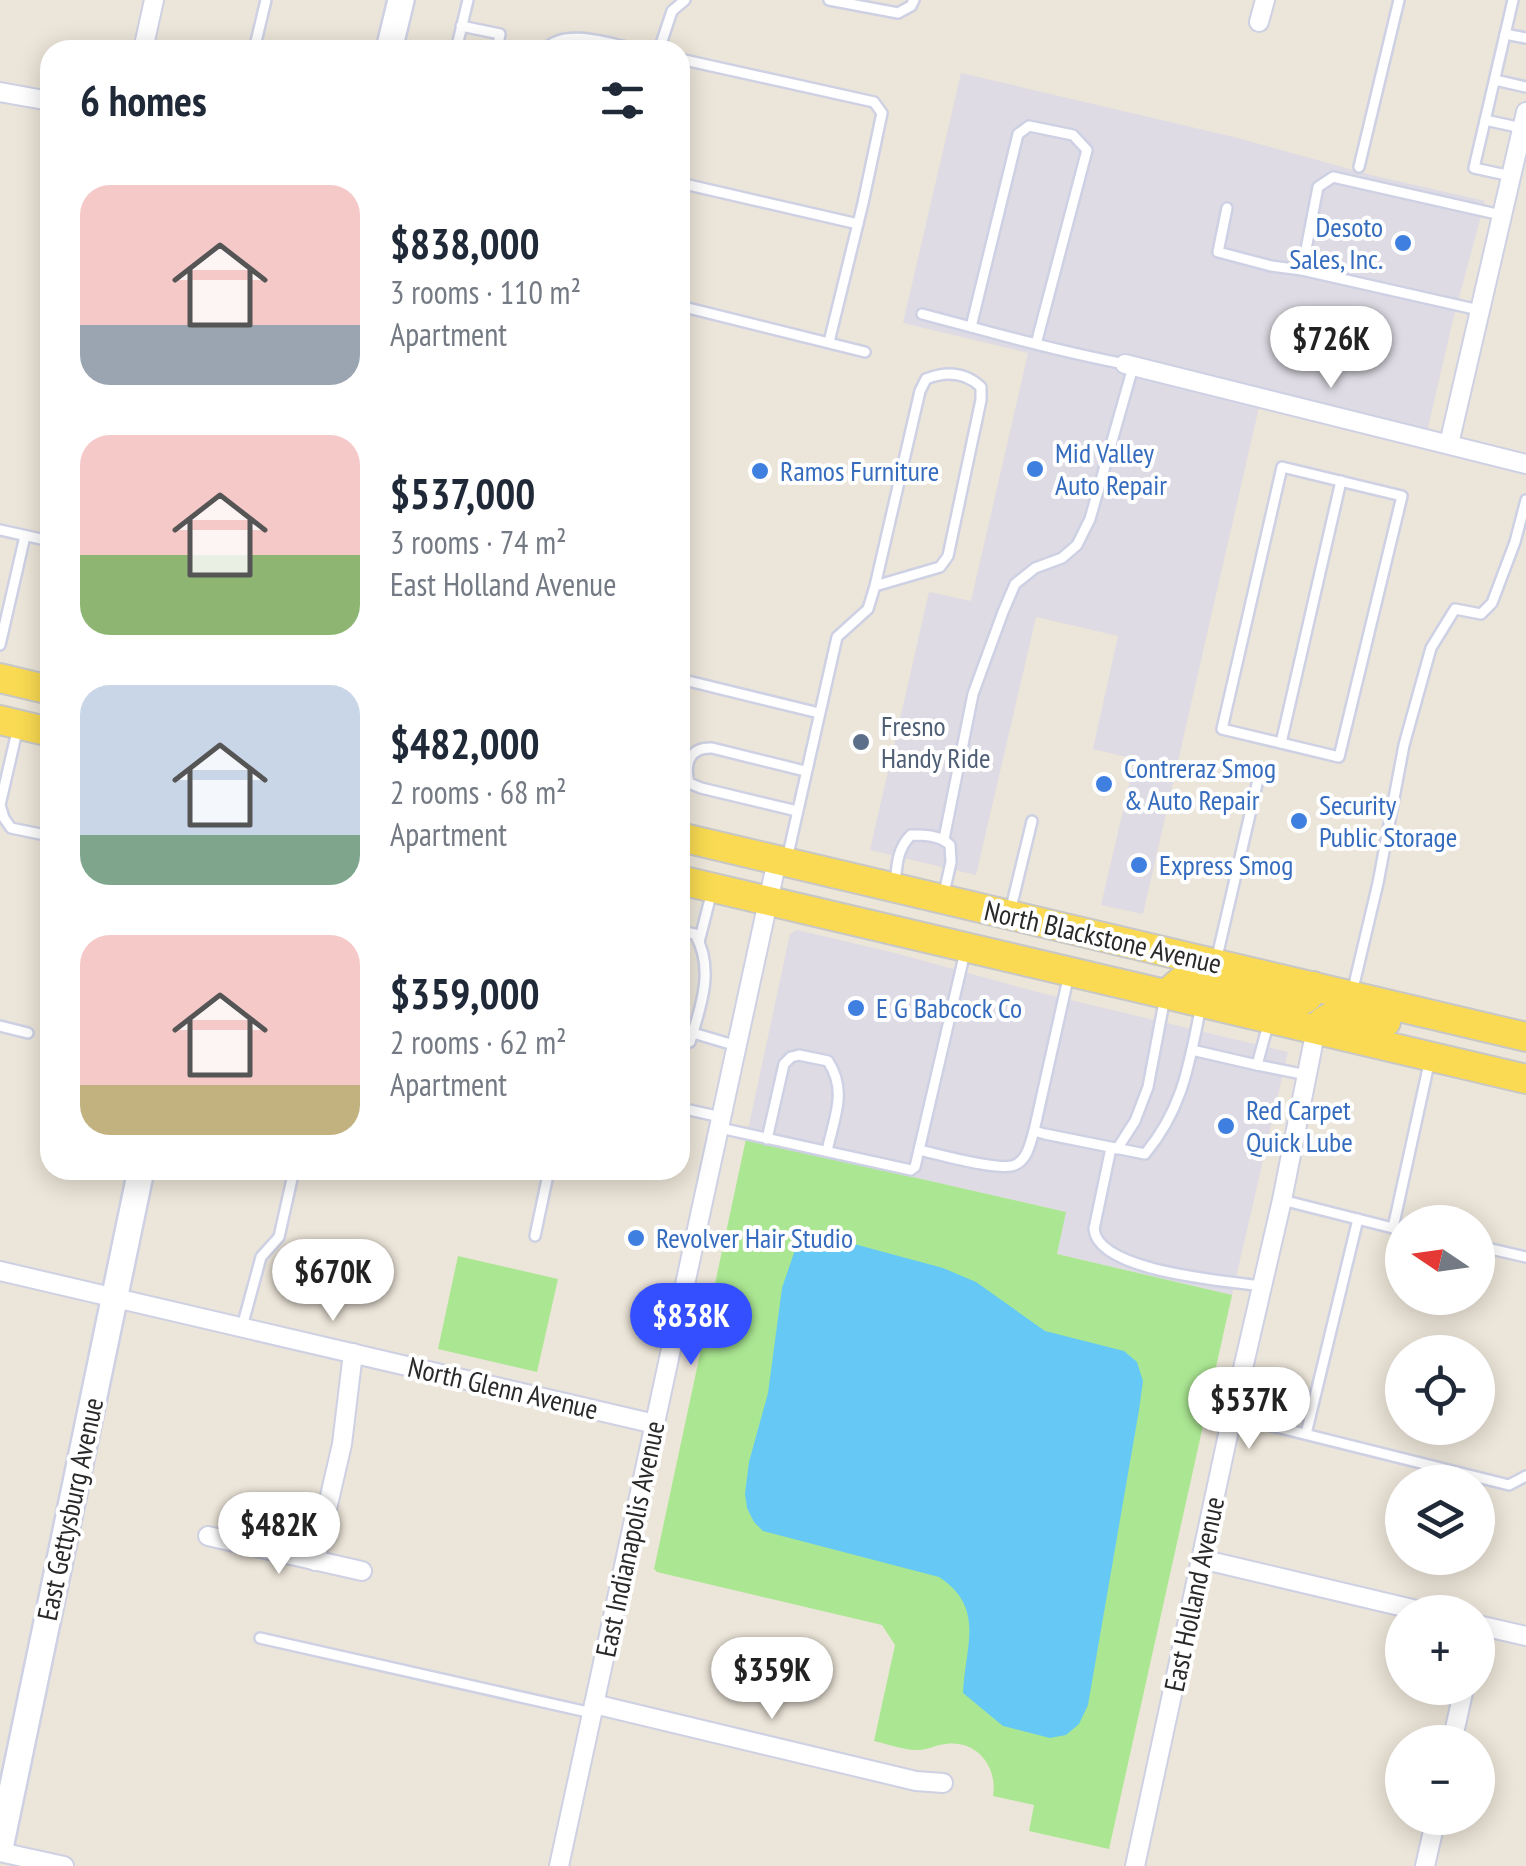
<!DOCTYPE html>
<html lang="en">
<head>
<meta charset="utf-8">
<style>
	body { margin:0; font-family:"PT Sans Narrow",sans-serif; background:#f2f2f3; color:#1f2937; height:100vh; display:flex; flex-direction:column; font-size:38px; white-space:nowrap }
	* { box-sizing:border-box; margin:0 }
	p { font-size:32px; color:#747a83 }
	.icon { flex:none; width:55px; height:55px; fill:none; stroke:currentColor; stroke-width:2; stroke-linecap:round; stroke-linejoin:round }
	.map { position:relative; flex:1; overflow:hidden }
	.drawer { position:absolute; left:40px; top:40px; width:650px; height:1140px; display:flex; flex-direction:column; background:#fff; border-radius:30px; box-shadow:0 5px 25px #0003 }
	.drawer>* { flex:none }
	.needle { width:65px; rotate:283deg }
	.controls { position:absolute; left:1385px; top:1205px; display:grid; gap:20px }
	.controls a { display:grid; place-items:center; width:110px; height:110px; border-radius:50%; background:#fff; box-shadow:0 5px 25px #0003; font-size:50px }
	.price { position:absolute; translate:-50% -85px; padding:0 22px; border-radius:35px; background:#fff; color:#222; font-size:32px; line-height:65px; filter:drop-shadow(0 2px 5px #0008) }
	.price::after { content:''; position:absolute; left:50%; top:60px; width:30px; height:22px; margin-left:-15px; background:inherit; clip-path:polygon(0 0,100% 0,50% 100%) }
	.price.selected { background:#334fff; color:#fff }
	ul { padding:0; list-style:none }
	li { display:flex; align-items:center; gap:30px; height:250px; padding:0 40px }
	li span { display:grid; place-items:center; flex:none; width:280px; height:200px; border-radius:30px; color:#555 }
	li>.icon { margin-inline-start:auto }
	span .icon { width:120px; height:120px; fill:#fffc; stroke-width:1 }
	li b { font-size:42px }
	h2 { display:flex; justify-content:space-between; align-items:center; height:120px; padding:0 40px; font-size:42px }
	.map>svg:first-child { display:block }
	.industrial { fill:#dedbe4 }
	.green { fill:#abe792 }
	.water { fill:#65c8f5 }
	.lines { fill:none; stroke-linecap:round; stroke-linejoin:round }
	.lane-casing { stroke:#ced1e3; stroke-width:14 }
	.street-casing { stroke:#ced1e3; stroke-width:22 }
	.secondary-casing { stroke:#ced1e3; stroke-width:30 }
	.primary-casing { stroke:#c7c7c7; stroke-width:32 }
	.lane { stroke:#fff; stroke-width:9 }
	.street { stroke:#fff; stroke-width:18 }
	.secondary { stroke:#fff; stroke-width:25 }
	.primary { stroke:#f9da52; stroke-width:28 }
	.shop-dot { fill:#3f7fe0; stroke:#fff; stroke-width:4 }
	.service-dot { fill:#5c6f8a; stroke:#fff; stroke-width:4 }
	.labels { text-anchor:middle; stroke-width:8; stroke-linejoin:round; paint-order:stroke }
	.shop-label { font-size:28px; fill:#366cbe; stroke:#fff; text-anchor:start }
	.service-label { font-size:28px; fill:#4e5e75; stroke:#fff; text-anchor:start }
	.street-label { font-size:28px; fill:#292929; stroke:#fff }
</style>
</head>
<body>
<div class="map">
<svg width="1526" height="1866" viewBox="0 0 1526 1866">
	<rect width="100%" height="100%" fill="#ece5d9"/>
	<g class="industrial">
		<polygon points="961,73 1234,137 1371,175 1485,201 1453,320 1424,445 1259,407 1143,914 1101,905 1135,759 1093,749 1118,636 1036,617 976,875 870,850 929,592 971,601 1028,353 903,323"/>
		<polygon points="797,930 895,953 1041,993 1288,1052 1232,1295 1057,1254 1065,1212 746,1139 790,934"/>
	</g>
	<g class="green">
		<path d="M 746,1139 L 1066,1212 L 1057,1254 L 1232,1295 L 1109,1849 L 1029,1831 L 1034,1805 L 993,1796 C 998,1767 977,1740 946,1744 C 935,1745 926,1751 914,1750 C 901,1749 887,1744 874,1741 L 895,1645 L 882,1625 L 657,1572 L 654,1569 Z"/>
		<polygon points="458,1256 558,1279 537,1372 438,1349"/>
	</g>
	<path class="water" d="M 814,1239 L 843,1241 L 943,1268 L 976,1282 L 1045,1331 L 1124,1351 L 1137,1362 L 1143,1381 L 1139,1410 L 1088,1705 L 1079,1724 L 1066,1735 L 1050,1738 L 1003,1726 L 963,1693 C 965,1646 986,1608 939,1577 L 763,1531 L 754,1522 L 747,1508 L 745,1494 L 749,1462 L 768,1393 L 782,1288 L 796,1247 Z"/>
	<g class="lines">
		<g class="lane-casing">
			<g id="lane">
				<polyline points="829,0 898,13 911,6 914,0"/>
				<polyline points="461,26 500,34 497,50"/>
				<polyline points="1505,34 1526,38"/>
				<polyline points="254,50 266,0"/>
				<polyline points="456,50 468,0"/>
				<path d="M 545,50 C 563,26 614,45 640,50"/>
				<polyline points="659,50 672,11 685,0"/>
				<polyline points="680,59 874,102 882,113 863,203 829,342"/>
				<polyline points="1495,80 1526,87"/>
				<polyline points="1485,120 1522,128"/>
				<polyline points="1359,167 1399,0"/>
				<polyline points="1511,176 1474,168 1513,0"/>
				<polyline points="680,183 858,224"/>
				<polyline points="1227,208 1218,252 1271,266 1302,270"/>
				<polyline points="680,306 865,352"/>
				<polyline points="1479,310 1302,270 1318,187 1333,177 1501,215"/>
				<polyline points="922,314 971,327"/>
				<path d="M 1036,344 L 1087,150 L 1073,135 L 1029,126 L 1018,134 L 971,327 C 1022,341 1073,354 1125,364"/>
				<polygon points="1282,467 1402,496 1339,757 1222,729"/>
				<polyline points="0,530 50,541"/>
				<polyline points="0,645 25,536"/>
				<polyline points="680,679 819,713"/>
				<polyline points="18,727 0,805 4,818 11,828 50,836"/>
				<polyline points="1281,743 1341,481"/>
				<path d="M 797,811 L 701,788 L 689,783 C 684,763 690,747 712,748 L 805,771"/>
				<polyline points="944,839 973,694 1003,612 1015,584 1035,568 1062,558 1077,545 1090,519 1133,367"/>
				<path d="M 787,859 L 837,637 L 868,609 L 875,586 L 920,391 L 926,379 C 946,371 965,372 981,387 L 981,400 L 948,556 L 940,567 L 875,586"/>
				<path d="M 895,884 C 897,865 897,849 911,835 C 925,835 939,835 950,845 L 951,862 L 944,893"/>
				<polyline points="1010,912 1032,821"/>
				<path d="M 680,931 L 695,934 C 715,969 701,1006 690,1042 L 680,1043"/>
				<polyline points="699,942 712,891"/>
				<path d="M 965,952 L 919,1150 C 938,1154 1000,1172 1015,1165 C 1028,1159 1030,1143 1034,1131"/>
				<polyline points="1216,961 1260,771"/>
				<path d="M 1069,974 L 1034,1131 L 1045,1134 L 1145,1154 C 1184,1107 1189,1063 1201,1006"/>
				<polyline points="1352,993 1378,883 1404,745 1431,648 1455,609 1481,614 1492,603 1515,542 1526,500"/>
				<polyline points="0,1026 28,1033"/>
				<polyline points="693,1033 737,1046"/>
				<polyline points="1192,1050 1257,1065 1269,1021"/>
				<polyline points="1257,1065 1307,1075"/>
				<polyline points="680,1108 721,1117"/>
				<polyline points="720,1128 911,1170 915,1167 919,1150"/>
				<path d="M 767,1139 L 784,1064 L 791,1057 L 799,1055 L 828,1061 C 848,1092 834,1117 827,1151"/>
				<path d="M 1111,1148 L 1094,1229 C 1098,1272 1227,1281 1262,1286"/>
				<polyline points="1117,1149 1135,1121 1148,1087 1165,997"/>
				<polyline points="1282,1200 1393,1228"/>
				<polyline points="1402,1230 1393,1228 1430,1059"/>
				<polyline points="535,1236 549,1170"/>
				<polyline points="1478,1246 1526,1257"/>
				<polyline points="242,1327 261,1257 279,1237 294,1170"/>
				<polyline points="1232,1416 1509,1485 1526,1476"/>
				<polyline points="1306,1434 1358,1219"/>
				<polyline points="260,1638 592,1713"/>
			</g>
		</g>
		<g class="street-casing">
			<g id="street">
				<polyline points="1259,22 1265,0"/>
				<polyline points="143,50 154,0"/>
				<polyline points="0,92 50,101"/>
				<polyline points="1125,364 1526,464"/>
				<polyline points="1449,444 1526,112"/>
				<polyline points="0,1271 655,1424"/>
				<polyline points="208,1536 362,1571"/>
				<polyline points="1201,1559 1425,1612"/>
				<polyline points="315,1561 342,1444 353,1353"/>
				<polyline points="1478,1625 1526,1636"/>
				<polyline points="594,1704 916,1781 943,1783"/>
				<polyline points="1452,1742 1464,1688"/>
				<polyline points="0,1852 64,1866"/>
				<polyline points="559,1866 777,860"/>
				<polyline points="1135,1866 1232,1416 1282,1200 1316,1029"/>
				<polyline points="1425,1866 1436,1818"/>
			</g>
		</g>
		<g class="secondary-casing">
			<g id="secondary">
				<polyline points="389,50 401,0"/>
				<polyline points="0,1848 141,1170"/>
			</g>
		</g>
		<g class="primary-casing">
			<g id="primary">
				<polyline points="0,678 50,690"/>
				<polyline points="0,720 50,732"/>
				<polyline points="680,837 1526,1037"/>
				<polyline points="680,880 1526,1079"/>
				<path d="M 1166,994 L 1181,981 L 1195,979 L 1288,1002 C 1301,1001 1310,1001 1313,986"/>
				<path d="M 1316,1029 C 1334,1004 1360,1017 1386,1022"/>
			</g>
		</g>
		<use href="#lane" class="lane"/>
		<use href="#street" class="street"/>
		<use href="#secondary" class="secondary"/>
		<use href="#primary" class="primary"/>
	</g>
	<g class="shop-dot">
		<circle cx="1403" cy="243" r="10"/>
		<circle cx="1035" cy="469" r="10"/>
		<circle cx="760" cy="471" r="10"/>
		<circle cx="1104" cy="784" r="10"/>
		<circle cx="1299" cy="821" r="10"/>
		<circle cx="1139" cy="865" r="10"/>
		<circle cx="856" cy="1008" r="10"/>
		<circle cx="1226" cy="1126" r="10"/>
		<circle cx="636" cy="1238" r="10"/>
	</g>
	<circle class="service-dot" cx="861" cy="742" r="10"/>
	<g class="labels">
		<g class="shop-label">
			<text x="1383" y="237" text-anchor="end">Desoto<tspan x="1383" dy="32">Sales, Inc.</tspan></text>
			<text x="1055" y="463">Mid Valley<tspan x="1055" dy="32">Auto Repair</tspan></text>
			<text x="780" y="481">Ramos Furniture</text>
			<text x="1124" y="778">Contreraz Smog<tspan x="1124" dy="32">&amp; Auto Repair</tspan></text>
			<text x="1319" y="815">Security<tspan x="1319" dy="32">Public Storage</tspan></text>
			<text x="1159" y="875">Express Smog</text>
			<text x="876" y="1018">E G Babcock Co</text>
			<text x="1246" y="1120">Red Carpet<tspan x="1246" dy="32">Quick Lube</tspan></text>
			<text x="656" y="1248">Revolver Hair Studio</text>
		</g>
		<g class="service-label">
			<text x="881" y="736">Fresno<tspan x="881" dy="32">Handy Ride</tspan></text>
		</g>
		<g class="street-label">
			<text transform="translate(1103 937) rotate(13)" y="10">North Blackstone Avenue</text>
			<text transform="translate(503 1388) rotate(13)" y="10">North Glenn Avenue</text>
			<text transform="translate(70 1509) rotate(-78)" y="10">East Gettysburg Avenue</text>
			<text transform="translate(630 1539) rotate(-78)" y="10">East Indianapolis Avenue</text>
			<text transform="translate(1194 1594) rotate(-78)" y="10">East Holland Avenue</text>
		</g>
	</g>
</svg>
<div class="controls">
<a><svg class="needle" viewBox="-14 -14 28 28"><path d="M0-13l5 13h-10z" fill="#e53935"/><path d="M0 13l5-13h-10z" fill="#747a83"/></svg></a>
<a><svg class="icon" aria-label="locate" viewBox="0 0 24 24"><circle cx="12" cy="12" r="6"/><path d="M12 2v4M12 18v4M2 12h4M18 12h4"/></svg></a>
<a><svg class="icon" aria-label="layers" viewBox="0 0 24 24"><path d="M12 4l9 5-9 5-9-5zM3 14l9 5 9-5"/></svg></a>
<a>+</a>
<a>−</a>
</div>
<b class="price" style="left:1331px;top:391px">$726K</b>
<b class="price" style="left:333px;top:1324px">$670K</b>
<b class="price selected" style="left:691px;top:1368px">$838K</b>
<b class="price" style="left:1249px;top:1452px">$537K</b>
<b class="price" style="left:279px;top:1577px">$482K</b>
<b class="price" style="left:772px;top:1722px">$359K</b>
<section class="drawer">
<h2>6 homes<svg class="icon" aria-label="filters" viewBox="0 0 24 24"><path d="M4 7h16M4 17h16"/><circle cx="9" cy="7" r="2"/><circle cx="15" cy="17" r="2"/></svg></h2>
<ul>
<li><span style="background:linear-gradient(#f6c9c9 70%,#9aa5b1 0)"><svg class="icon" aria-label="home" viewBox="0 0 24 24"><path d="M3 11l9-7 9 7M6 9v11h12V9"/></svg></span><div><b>$838,000</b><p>3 rooms · 110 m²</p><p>Apartment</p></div></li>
<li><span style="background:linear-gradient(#f6c9c9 60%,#8fb573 0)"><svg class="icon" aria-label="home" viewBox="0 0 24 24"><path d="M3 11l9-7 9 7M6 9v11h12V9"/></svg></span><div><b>$537,000</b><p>3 rooms · 74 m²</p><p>East Holland Avenue</p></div></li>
<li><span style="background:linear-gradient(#c9d6e8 75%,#7fa58c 0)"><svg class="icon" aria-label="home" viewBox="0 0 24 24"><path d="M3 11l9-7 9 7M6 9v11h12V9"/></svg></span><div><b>$482,000</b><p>2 rooms · 68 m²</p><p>Apartment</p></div></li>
<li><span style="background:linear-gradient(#f6c9c9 75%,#c2b280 0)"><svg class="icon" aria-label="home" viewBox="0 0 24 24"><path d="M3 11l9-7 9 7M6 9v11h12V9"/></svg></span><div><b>$359,000</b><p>2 rooms · 62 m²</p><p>Apartment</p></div></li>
</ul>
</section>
</div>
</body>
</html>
